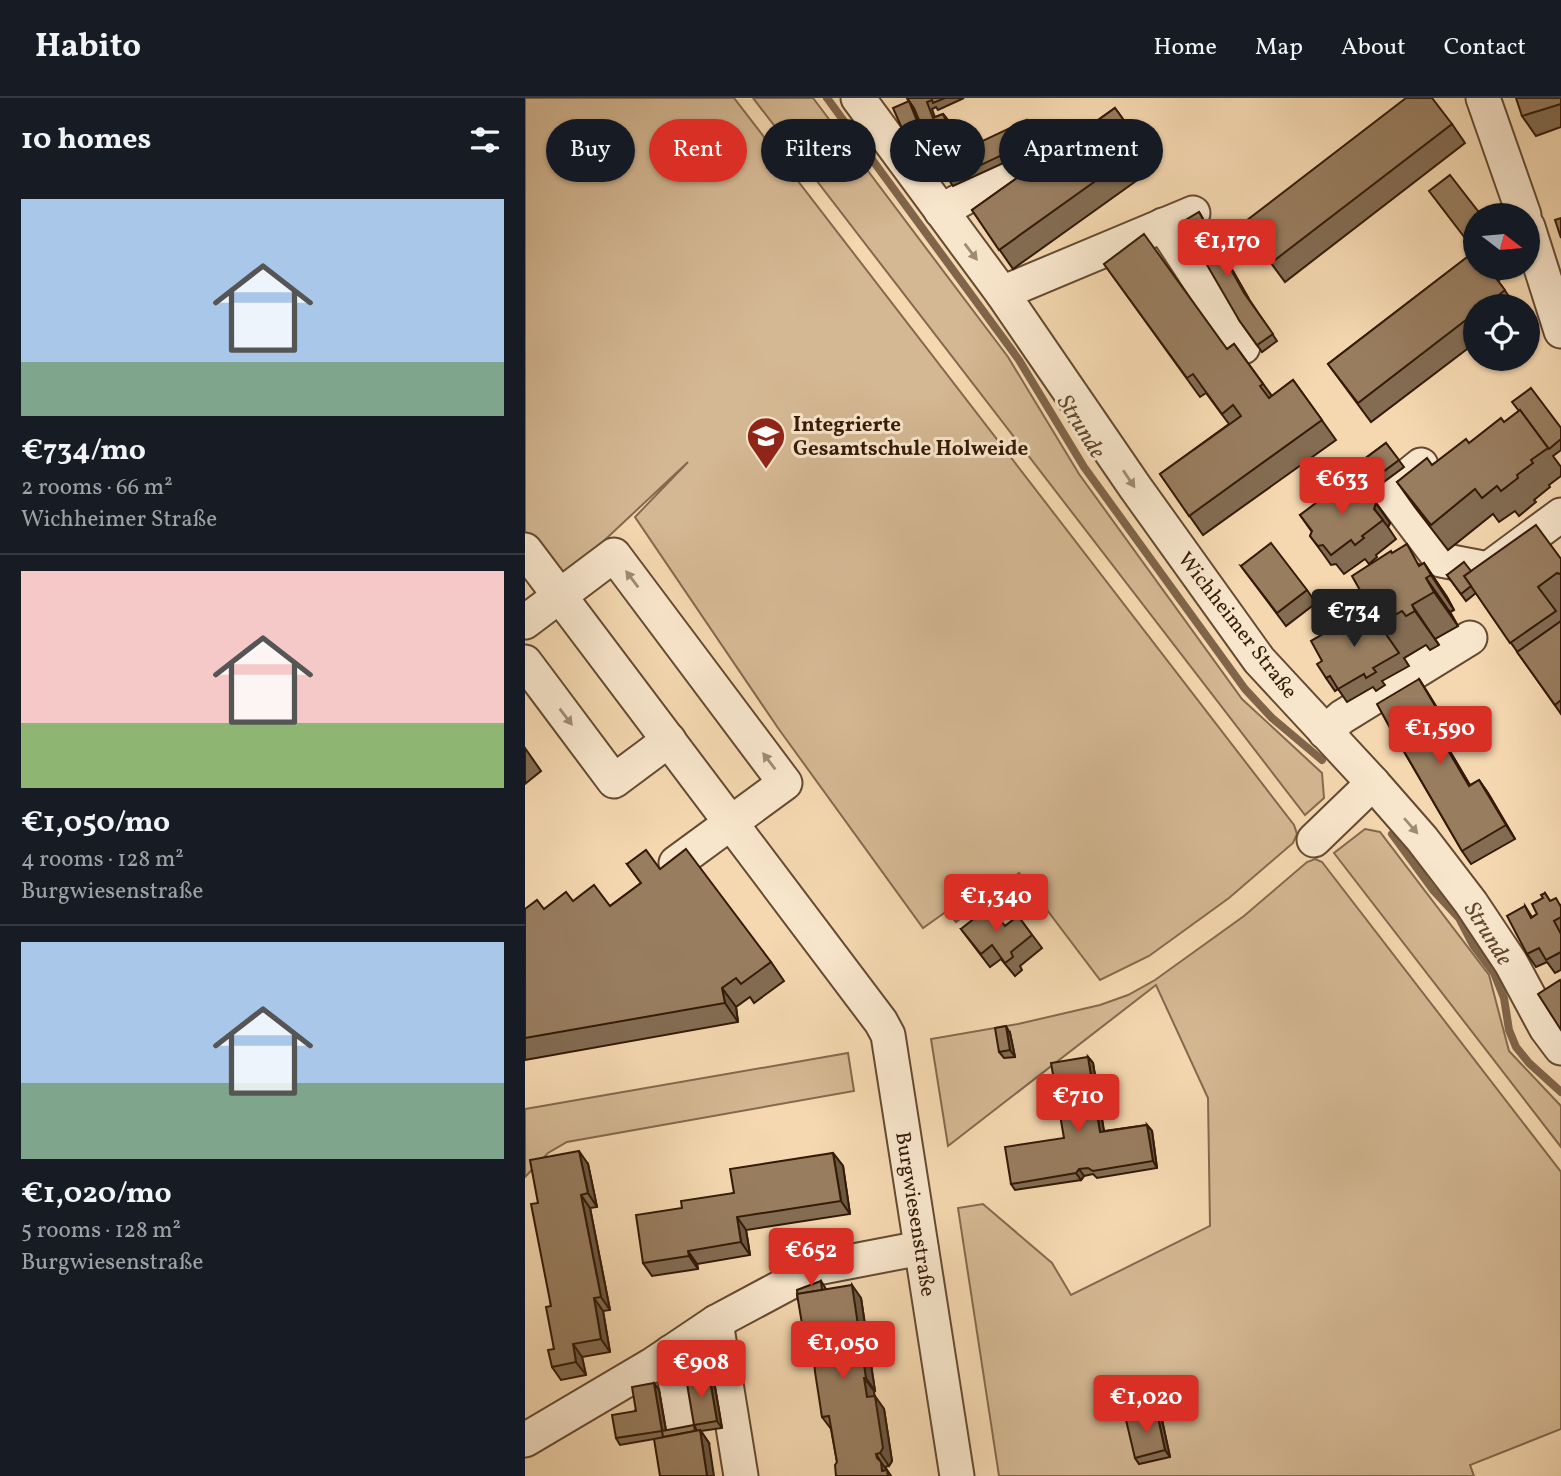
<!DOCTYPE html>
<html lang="en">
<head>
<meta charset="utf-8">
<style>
	body { margin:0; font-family:Vollkorn,serif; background:#242831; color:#f1f3f6; height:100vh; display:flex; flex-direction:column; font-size:26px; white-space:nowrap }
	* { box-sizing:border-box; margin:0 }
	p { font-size:23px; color:#9ea1a6 }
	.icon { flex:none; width:38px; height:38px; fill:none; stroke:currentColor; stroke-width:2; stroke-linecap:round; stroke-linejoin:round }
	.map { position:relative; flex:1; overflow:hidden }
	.side { display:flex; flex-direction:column; background:#171b24; width:525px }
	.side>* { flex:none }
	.banner { position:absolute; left:21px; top:21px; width:665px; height:63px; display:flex; gap:14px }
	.needle { width:46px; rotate:106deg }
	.buttons { position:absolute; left:938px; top:105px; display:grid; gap:14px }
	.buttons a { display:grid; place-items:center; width:77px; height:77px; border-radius:50%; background:#171b24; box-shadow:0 2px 5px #0004; font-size:35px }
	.price { position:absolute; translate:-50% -60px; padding:0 16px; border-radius:7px; background:#d93025; color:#fff; font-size:23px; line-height:46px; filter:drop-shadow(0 2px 4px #0008) }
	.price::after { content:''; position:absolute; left:50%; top:42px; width:21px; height:16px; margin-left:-10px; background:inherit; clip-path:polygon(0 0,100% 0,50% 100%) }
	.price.active { background:#222; color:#fff }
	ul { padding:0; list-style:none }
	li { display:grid; align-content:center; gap:14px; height:371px; padding:0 21px }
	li+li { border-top:2px solid #363941 }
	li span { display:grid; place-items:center; height:217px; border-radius:0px; color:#555 }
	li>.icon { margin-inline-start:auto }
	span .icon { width:126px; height:126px; fill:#fffc; stroke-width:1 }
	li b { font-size:30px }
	h2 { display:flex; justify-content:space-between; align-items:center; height:84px; padding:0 21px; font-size:30px }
	.pill { padding:0 24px; border-radius:32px; background:#171b24; box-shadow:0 2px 5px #0004; font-size:24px; line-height:63px }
	.pill.active { background:#d93025; color:#fff }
	header { display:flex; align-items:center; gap:42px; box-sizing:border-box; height:98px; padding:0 35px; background:#171b24; border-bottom:2px solid #363941 }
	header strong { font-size:33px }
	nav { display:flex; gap:38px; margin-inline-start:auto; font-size:24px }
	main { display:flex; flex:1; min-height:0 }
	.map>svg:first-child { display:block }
	.green { fill:#d4b893; stroke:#84694d; stroke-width:2 }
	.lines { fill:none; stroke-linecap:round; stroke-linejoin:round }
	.stream { stroke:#80654a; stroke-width:8 }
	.minor-casing { stroke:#644a31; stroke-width:37 }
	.minor { stroke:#f8e6cc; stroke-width:33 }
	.wall { fill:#836c52; stroke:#341a07; stroke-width:2 }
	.shaded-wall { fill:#6a5842; stroke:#341a07; stroke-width:2 }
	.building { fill:#987d5f; stroke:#341a07; stroke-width:2 }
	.oneway { fill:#a08a73 }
	.labels { text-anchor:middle; stroke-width:6; stroke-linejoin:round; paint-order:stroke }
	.poi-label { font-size:21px; font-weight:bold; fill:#341a07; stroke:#f8e6cc; text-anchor:start }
	.street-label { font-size:21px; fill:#341a07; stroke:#f8e6cc }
	.water-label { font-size:23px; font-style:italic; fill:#60462e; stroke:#f8e6cc }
</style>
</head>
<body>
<header>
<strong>Habito</strong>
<nav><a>Home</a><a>Map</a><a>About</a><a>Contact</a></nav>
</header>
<main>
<section class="side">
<h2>10 homes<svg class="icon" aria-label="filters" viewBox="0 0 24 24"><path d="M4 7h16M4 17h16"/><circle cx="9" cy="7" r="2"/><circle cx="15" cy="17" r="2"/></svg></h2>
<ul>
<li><span style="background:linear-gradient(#a9c7e8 75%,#7fa58c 0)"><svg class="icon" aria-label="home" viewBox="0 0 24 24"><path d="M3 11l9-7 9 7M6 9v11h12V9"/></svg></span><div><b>€734/mo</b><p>2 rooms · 66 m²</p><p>Wichheimer Straße</p></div></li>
<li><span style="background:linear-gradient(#f6c9c9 70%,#8fb573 0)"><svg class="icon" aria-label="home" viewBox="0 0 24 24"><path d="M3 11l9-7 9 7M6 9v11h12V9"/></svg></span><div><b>€1,050/mo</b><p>4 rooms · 128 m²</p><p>Burgwiesenstraße</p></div></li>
<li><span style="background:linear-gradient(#a9c7e8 65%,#7fa58c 0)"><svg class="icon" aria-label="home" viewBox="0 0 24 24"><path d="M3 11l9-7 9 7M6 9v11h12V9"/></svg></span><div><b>€1,020/mo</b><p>5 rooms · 128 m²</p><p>Burgwiesenstraße</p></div></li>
</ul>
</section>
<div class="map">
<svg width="1036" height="1378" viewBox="0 0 1036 1378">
	<rect width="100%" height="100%" fill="#f5d8b0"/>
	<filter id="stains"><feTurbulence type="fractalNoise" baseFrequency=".00286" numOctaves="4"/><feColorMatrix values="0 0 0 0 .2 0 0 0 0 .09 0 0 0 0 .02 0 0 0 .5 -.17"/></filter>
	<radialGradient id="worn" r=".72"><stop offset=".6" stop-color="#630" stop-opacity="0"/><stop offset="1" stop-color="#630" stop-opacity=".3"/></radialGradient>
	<g class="green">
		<polygon points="0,0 209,0 769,727 772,736 768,745 704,800 624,858 575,882 494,775 431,824 422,813 398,830 253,630 110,419 163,364 37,482 0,433"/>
		<polygon points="228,0 288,0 483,259 554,376 717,601 797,675 799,700 780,717"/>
		<polygon points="840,731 855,734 964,877 984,953 1036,1008 1036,1049 809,755"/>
		<polygon points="790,761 797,764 1036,1074 1036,1331 945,1367 949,1378 474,1378 433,1110 458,1106 527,1165 546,1197 685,1128 683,1000 631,887 423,1048 406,941 493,926 575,907 603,897 630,882 719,818 782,764"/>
		<polygon points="323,955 329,993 42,1044 23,1055 0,1079 0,1011"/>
	</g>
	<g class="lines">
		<g class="stream">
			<polyline points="302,0 494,262 559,369 720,591 747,620 797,662"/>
			<polyline points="867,736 908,792 934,820 948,847 969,875 979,900 984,932 991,949 1004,965 1036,994"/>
		</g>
		<g class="minor-casing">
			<g id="minor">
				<polyline points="333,0 477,195 610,389 734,562 848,685 897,741 946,805 986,865 1021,930 1036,950"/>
				<polyline points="958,0 999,117"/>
				<polyline points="416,113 517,57"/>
				<polyline points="638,127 718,249"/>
				<polyline points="1003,129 1036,233"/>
				<polyline points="477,195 668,115"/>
				<polyline points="896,367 864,393 916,462 963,471 1036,417"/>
				<polyline points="0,452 356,924 363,937 432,1378"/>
				<polyline points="0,524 89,457 260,685 151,765"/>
				<polyline points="0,564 89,683 144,642"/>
				<polyline points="800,634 817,619 945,540"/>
				<polyline points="789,742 848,685"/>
				<polyline points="191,1224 216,1378"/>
				<polyline points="146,1254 158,1335"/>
				<polyline points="0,1342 127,1267 191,1224 292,1170 396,1150"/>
			</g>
		</g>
		<use href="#minor" class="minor"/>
	</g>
	<g class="wall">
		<polygon points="382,0 439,0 413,12 411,9 407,11 410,19 418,16 423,22 430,38 391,55 382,42 384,4"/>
		<polygon points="1036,0 1036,29 1011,38 997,18"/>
		<polygon points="590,10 632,68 488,171 447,112"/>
		<polygon points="502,22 507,28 516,48 428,88 424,82"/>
		<polygon points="927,26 940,45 760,184 717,126"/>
		<polygon points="674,114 724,201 752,243 737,254 714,222"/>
		<polygon points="956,117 950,170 990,170 973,183 991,208 950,208 950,245 846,324 803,266 949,154"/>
		<polygon points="579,166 702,251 709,246 747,298 768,282 811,342 678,437 635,376 704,326 681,295 675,299"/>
		<polygon points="979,324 1036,330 1036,352 1028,358 1036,369 1036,378 1024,387 1025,389 1009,402 1011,404 994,418 990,413 974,424 968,416 923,452 889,408 872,384 907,367"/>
		<polygon points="861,345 879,369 852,389 834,365"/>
		<polygon points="839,396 851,405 865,425 863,429 871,441 851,457 852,459 844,466 840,461 819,476 811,466 806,467 799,457 785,438 787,434 775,417"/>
		<polygon points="867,455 896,467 899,465 922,499 929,512 925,514 933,528 910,541 914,547 905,552 901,547 879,560 884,568 857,583 860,587 851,593 848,589 822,604 813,591 810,593 801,580 797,563 845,509"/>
		<polygon points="1036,461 1036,616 951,495 941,503 922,477 946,473"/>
		<polygon points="716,468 782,492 791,505 761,528"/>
		<polygon points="894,581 933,644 923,650 945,687 954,682 963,695 990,741 946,766 937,753 864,628"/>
		<polygon points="0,650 16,673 0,686"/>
		<polygon points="102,766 135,771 246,864 259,883 229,905 225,899 211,909 213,924 0,962 0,811 19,811 48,803 85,808 116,785"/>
		<polygon points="1020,795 1025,803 1036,807 1036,872 1030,875 1022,864 1011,869 1002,856 1000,808 1007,819 1012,816"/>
		<polygon points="493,818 517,850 495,868 497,872 490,878 476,861 465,869 436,831 480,828"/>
		<polygon points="485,935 490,959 479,960 474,954"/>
		<polygon points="563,959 568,965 579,1033 622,1027 627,1033 632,1070 572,1080 568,1076 559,1078 556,1082 490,1092 486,1086 539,1040"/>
		<polygon points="308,1055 318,1068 325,1116 221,1132 225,1157 172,1166 173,1171 127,1178 118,1165 157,1110 209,1095"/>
		<polygon points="63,1066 72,1109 65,1110 85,1212 78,1213 85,1254 57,1259 61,1277 36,1282 27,1269 29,1251 26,1208 13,1105"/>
		<polygon points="296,1183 301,1191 336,1200 342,1240 339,1245 344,1253 350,1293 349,1293 349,1298 359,1311 367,1363 364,1368 360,1369 366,1378 311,1378 312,1364 306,1331 297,1319 291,1242 288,1239 286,1240 277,1226"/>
		<polygon points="184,1276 189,1283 197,1330 176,1333 184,1345 129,1341 95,1347 91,1340 129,1285 134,1292 141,1332 172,1333 169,1327"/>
		<polygon points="637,1322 645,1359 614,1366 610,1360"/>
	</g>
	<g class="shaded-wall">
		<polygon points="384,3 393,17 402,41 397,35"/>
		<polygon points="418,16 423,22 430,38 425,32"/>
		<polygon points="502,22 507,28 516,48 511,41"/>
		<polygon points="674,114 678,121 724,201 719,195"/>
		<polygon points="851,405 865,425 863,429 849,411"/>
		<polygon points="899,465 922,499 929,512 906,477"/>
		<polygon points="901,480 925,514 933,528 909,494"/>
		<polygon points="887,507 910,541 914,547 890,513"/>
		<polygon points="894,581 903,595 933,644 924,631"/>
		<polygon points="914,637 923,650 953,701 944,688"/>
		<polygon points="954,682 963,695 990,741 981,727"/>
		<polygon points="197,890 211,909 213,924 200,905"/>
		<polygon points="481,928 485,935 490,959 485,952"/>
		<polygon points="563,959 568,965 580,1040 575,1034"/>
		<polygon points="622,1027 627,1033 632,1070 628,1063"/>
		<polygon points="54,1053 63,1066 72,1109 63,1095"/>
		<polygon points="308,1055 318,1068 325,1116 316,1103"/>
		<polygon points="554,1071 559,1078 556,1082 551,1075"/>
		<polygon points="56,1097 65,1110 85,1212 76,1199"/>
		<polygon points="212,1119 221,1132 225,1157 216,1144"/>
		<polygon points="163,1153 172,1166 173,1171 164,1158"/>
		<polygon points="327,1187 336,1200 342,1240 339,1245 344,1253 350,1293 341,1280 327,1234"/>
		<polygon points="69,1200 78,1213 85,1254 76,1241"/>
		<polygon points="48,1246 57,1259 61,1277 51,1264"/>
		<polygon points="184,1276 189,1283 197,1330 192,1323"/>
		<polygon points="339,1280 349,1293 351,1312 342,1299"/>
		<polygon points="129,1285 134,1292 142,1339 137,1333"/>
		<polygon points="350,1298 359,1311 367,1363 364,1368 355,1355"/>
		<polygon points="632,1315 637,1322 645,1359 640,1352"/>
		<polygon points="175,1332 184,1345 189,1378 182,1378"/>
		<polygon points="351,1356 356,1364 366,1378 361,1378 357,1373"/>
	</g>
	<g class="building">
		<polygon points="382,0 420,0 408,5 407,2 402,4 408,20 418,16 425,32 402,41 389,10"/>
		<polygon points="881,0 907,0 927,26 746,165 717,126"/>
		<polygon points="991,0 1036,0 1036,6 997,18"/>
		<polygon points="384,3 397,35 382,42 368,10"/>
		<polygon points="590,10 618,49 474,152 447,112"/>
		<polygon points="502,22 511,41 424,82 415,63"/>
		<polygon points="925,77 956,117 950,117 950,153 904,93"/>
		<polygon points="674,114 719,195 748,236 732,247 714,222 657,124"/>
		<polygon points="1036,120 1036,140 1030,122"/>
		<polygon points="619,136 702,251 709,246 738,286 735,288 744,300 768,282 797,322 664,418 635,376 716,318 708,307 697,316 668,276 662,280 579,166"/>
		<polygon points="950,153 950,170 963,170 980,192 960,208 950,208 950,215 833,305 803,266"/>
		<polygon points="963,170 976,170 968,176"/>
		<polygon points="1006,290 1036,330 1036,341 1024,351 995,312 994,313 987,304"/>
		<polygon points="995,312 1023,350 1006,362 1008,365 992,377 993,380 976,393 972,388 957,400 950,391 906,427 872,384 902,360 907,367 941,341 944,345 976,320 979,324"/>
		<polygon points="861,345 874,362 847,382 834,365"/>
		<polygon points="825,379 839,396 844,396 851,405 849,411 858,422 837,438 839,440 830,447 826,442 806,457 798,447 793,448 785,438 787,433 775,417"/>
		<polygon points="1011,427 1036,461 1036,475 1034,476 1032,475 1013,489 1031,513 985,545 939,478"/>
		<polygon points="746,445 782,492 752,515 716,468"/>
		<polygon points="882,446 894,468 899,465 906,477 901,480 909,494 887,507 890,513 881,518 877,513 854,526 827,478 866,453 867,455"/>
		<polygon points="939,464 946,473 939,478 946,488 936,496 922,477"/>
		<polygon points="845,509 854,526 874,555 848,570 851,574 841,580 839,576 813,591 805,578 801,580 792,566 797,563 786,543"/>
		<polygon points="1036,523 1036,602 1030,607 992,554"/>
		<polygon points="894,581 924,631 914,637 944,688 954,682 981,727 937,753 869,636 871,635 867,627 864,628 852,606"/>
		<polygon points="161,751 246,864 216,886 211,880 197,890 200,905 0,940 0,811 12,802 19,811 41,794 48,803 69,787 85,808 116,785 102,766 121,752 135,771"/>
		<polygon points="1020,795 1025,803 1031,800 1036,809 1036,819 1029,823 1036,836 1036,854 1021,862 1014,850 1002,856 982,818 1000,808 1006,820 1012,816 1007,806 1018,800 1016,797"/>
		<polygon points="465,808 480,828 493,818 507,837 486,854 488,859 480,865 467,847 456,856 436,831"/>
		<polygon points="1035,882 1036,884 1036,932 1013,896"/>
		<polygon points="481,928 485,952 474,954 470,930"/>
		<polygon points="563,959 575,1034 622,1027 628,1063 568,1073 563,1070 554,1071 551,1075 486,1086 480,1049 539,1040 526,965"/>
		<polygon points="54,1053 63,1095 56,1097 76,1199 69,1200 76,1241 48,1246 51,1264 27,1269 23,1252 29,1251 21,1209 26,1208 6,1106 13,1105 5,1062"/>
		<polygon points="308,1055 316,1103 212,1119 216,1144 163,1153 164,1158 118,1165 111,1117 157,1110 156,1103 209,1095 205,1071"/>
		<polygon points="296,1183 297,1192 272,1196 273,1203 272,1192"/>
		<polygon points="327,1187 333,1227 327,1234 335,1240 341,1280 339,1280 342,1299 350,1298 358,1350 355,1355 351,1356 352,1360 356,1364 357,1373 362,1372 363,1378 311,1378 310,1367 312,1364 304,1318 297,1319 290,1274 288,1246 293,1240 286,1236 285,1225 277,1226 272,1196"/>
		<polygon points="184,1276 192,1323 169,1327 161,1280"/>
		<polygon points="129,1285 137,1333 91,1340 87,1317 111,1313 107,1289"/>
		<polygon points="632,1315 640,1352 610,1360 601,1322"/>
		<polygon points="169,1327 170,1333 138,1339 137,1333"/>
		<polygon points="175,1332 182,1378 135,1378 129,1341"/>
	</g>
	<defs><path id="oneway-solid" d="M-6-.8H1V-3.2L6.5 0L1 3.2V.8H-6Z" transform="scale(1.75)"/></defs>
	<g class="oneway">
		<use href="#oneway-solid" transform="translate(446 154) rotate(53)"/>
		<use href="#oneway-solid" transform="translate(604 381) rotate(56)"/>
		<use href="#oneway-solid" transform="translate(107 481) rotate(-127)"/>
		<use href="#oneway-solid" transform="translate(41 619) rotate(53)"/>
		<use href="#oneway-solid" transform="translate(244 663) rotate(-127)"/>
		<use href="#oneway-solid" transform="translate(886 728) rotate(49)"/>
	</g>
	<defs>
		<g id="school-pin" transform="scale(2.0125)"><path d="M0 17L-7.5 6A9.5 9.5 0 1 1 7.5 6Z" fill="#8f2418" stroke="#f8e6cc"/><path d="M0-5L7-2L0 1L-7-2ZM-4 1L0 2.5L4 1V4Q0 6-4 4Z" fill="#fff"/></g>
	</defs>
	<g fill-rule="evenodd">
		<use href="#school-pin" x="241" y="338"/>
	</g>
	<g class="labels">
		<g class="poi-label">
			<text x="268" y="333">Integrierte<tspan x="268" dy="24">Gesamtschule Holweide</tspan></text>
		</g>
		<g class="street-label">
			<text transform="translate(713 527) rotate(52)" y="7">Wichheimer Straße</text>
			<text transform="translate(391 1116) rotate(81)" y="7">Burgwiesenstraße</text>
		</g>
		<g class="water-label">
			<text transform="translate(557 328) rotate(58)" y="8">Strunde</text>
			<text transform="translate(964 835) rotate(58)" y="8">Strunde</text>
		</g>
	</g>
	<rect width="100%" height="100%" filter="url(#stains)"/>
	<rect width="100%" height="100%" fill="url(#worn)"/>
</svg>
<div class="buttons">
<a><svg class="needle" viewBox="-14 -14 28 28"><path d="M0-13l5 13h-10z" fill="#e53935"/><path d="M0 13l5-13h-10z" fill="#9ea1a6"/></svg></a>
<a><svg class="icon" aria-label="locate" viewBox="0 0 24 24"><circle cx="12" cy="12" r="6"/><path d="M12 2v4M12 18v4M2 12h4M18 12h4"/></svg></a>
</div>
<b class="price" style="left:702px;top:181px">€1,170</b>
<b class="price" style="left:817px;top:419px">€633</b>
<b class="price active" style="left:829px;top:551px">€734</b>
<b class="price" style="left:915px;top:668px">€1,590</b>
<b class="price" style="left:471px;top:836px">€1,340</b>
<b class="price" style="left:553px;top:1036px">€710</b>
<b class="price" style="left:286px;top:1190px">€652</b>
<b class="price" style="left:318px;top:1283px">€1,050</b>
<b class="price" style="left:176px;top:1302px">€908</b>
<b class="price" style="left:621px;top:1337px">€1,020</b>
<div class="banner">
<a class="pill">Buy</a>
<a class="pill active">Rent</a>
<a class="pill">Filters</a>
<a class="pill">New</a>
<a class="pill">Apartment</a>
</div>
</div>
</main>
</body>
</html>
